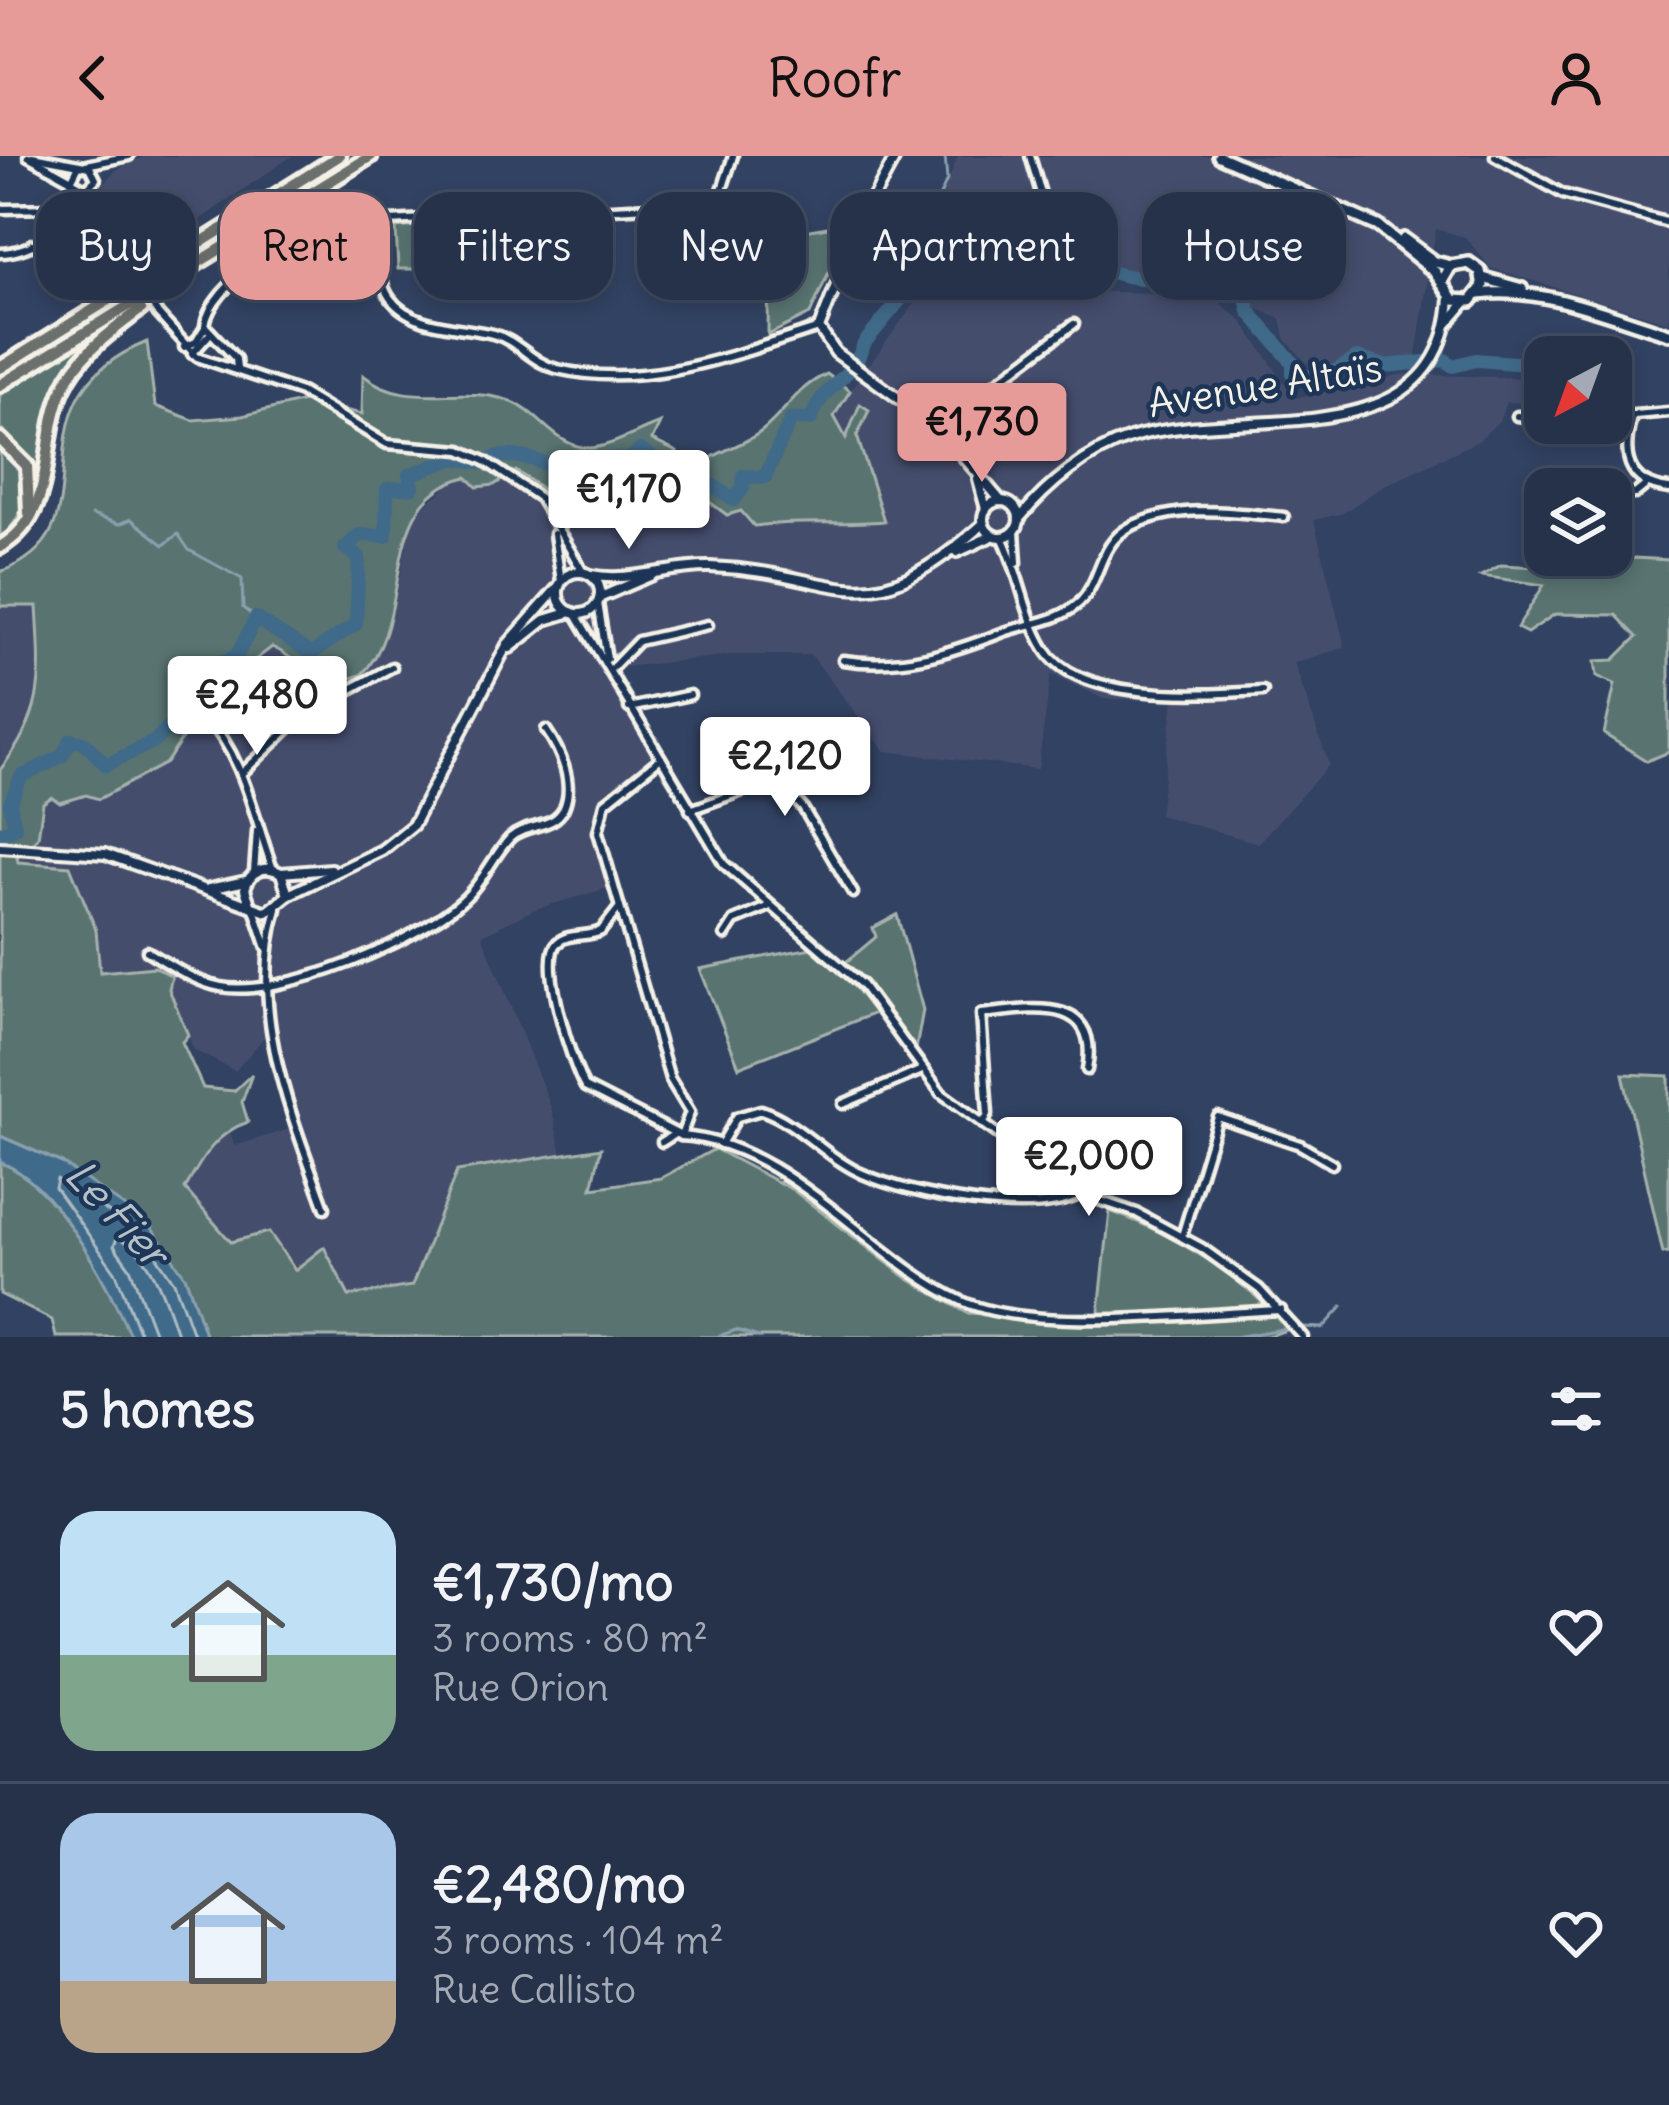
<!DOCTYPE html>
<html lang="en">
<head>
<meta charset="utf-8">
<style>
	body { margin:0; font-family:Delius,sans-serif; background:#323e54; color:#f1f3f6; height:100vh; display:flex; flex-direction:column; font-size:45px; white-space:nowrap }
	* { box-sizing:border-box; margin:0 }
	p { font-size:39px; color:#a4aab5 }
	.icon { flex:none; width:66px; height:66px; fill:none; stroke:currentColor; stroke-width:2; stroke-linecap:round; stroke-linejoin:round }
	.map { position:relative; height:1181px; overflow:hidden }
	.sheet { display:flex; flex-direction:column; background:#26324a; flex:1 }
	.sheet>* { flex:none }
	.guide { position:absolute; left:36px; top:36px; width:1599px; height:108px; display:flex; gap:24px }
	.needle { width:78px; rotate:221deg }
	.buttons { position:absolute; left:1524px; top:180px; display:grid; gap:24px }
	.buttons a { display:grid; place-items:center; width:108px; height:108px; border-radius:24px; background:#26324a; box-shadow:0 6px 18px #0003,0 0 0 3px #424d62; font-size:60px }
	.price { position:absolute; translate:-50% -102px; padding:0 27px; border-radius:12px; background:#fff; color:#222; font-size:39px; line-height:78px; filter:drop-shadow(0 3px 6px #0008) }
	.price::after { content:''; position:absolute; left:50%; top:72px; width:36px; height:27px; margin-left:-18px; background:inherit; clip-path:polygon(0 0,100% 0,50% 100%) }
	.price.selected { background:#e69b98; color:#111 }
	ul { padding:0; list-style:none }
	li { display:flex; align-items:center; gap:36px; height:300px; padding:0 60px }
	li+li { border-top:3px solid #424d62 }
	li span { display:grid; place-items:center; flex:none; width:336px; height:240px; border-radius:36px; color:#555 }
	li>.icon { margin-inline-start:auto }
	span .icon { width:144px; height:144px; fill:#fffc; stroke-width:1 }
	li b { font-size:51px }
	h2 { display:flex; justify-content:space-between; align-items:center; height:144px; padding:0 60px; font-size:51px }
	.pill { padding:0 42px; border-radius:36px; background:#26324a; box-shadow:0 6px 18px #0003,0 0 0 3px #424d62; font-size:42px; line-height:108px }
	.pill.selected { background:#e69b98; color:#111 }
	header { display:flex; justify-content:space-between; align-items:center; height:156px; padding:0 60px; background:#e69b98; color:#111; font-size:54px; font-weight:600 }
	.map>svg:first-child { display:block }
	.built { fill:#454e6d }
	.green { fill:#597370; stroke:#a6b2ac; stroke-width:3 }
	.water { fill:#416a89; stroke:#89a0af; stroke-width:3 }
	.lines { fill:none; stroke-linecap:round; stroke-linejoin:round }
	.shore { stroke:#acbbc2; stroke-width:3 }
	.stream { stroke:#89a0af; stroke-width:3 }
	.river { stroke:#416a89; stroke-width:14 }
	.minor-casing { stroke:#f4f1e8; stroke-width:15 }
	.tertiary-casing { stroke:#f4f1e8; stroke-width:16 }
	.secondary-casing { stroke:#f4f1e8; stroke-width:18 }
	.motorway-casing { stroke:#f4f1e8; stroke-width:20 }
	.minor { stroke:#1d3557; stroke-width:6 }
	.tertiary { stroke:#1d3557; stroke-width:8 }
	.secondary { stroke:#1d3557; stroke-width:9 }
	.motorway { stroke:#6c706d; stroke-width:10 }
	.minor-bridge-casing { stroke:#f4f1e8; stroke-width:15; stroke-linecap:butt }
	.minor-bridge { stroke:#1d3557; stroke-width:6 }
	.labels { text-anchor:middle; stroke-width:9; stroke-linejoin:round; paint-order:stroke }
	.street-label { font-size:39px; fill:#f4f1e8; stroke:#1d3557 }
	.water-label { font-size:42px; font-style:italic; fill:#b5c2c7; stroke:#1d3557 }
</style>
</head>
<body>
<header><svg class="icon" aria-label="back" viewBox="0 0 24 24"><path d="M15 5l-7 7 7 7"/></svg>Roofr<svg class="icon" aria-label="person" viewBox="0 0 24 24"><circle cx="12" cy="8" r="4"/><path d="M4 21q1-7 8-7t8 7"/></svg></header>
<div class="map">
<svg width="1669" height="1181" viewBox="0 0 1669 1181">
	<rect width="100%" height="100%" fill="#324262"/>
	<filter id="ink" filterUnits="userSpaceOnUse"><feTurbulence type="fractalNoise" baseFrequency=".00833" numOctaves="2"/><feDisplacementMap in="SourceGraphic" scale="24" xChannelSelector="R" yChannelSelector="G"/><feConvolveMatrix kernelMatrix="1 2 1 2 8 2 1 2 1" color-interpolation-filters="sRGB"/></filter>
	<g filter="url(#ink)">
		<g class="built">
			<polygon points="146,0 292,0 135,108 95,37 116,14"/>
			<polygon points="958,0 1669,0 1669,166 1491,112 1465,81 1436,73 1415,204 1383,206 1358,199 1337,213 1312,213 1285,182 1281,163 1251,150 1250,133 1229,108 1191,99 1126,117 1097,108 1079,115 1058,100 1044,95 1024,98 940,67 937,53"/>
			<polygon points="981,97 1045,123 1109,136 1209,138 1242,165 1295,242 1403,218 1527,222 1524,247 1506,246 1499,265 1478,285 1383,330 1343,357 1314,364 1345,491 1294,507 1329,609 1258,687 1159,659 1174,544 1104,543 1051,518 1038,613 885,595 811,499 732,499 624,511 616,516 661,594 596,652 593,665 608,732 533,754 482,779 551,951 562,998 457,1015 412,1130 349,1140 295,1115 269,1076 231,1086 185,1032 206,996 229,972 234,990 290,973 269,910 266,879 235,915 194,894 169,833 134,815 100,816 100,792 57,709 19,707 16,702 38,681 43,647 52,640 56,645 86,639 207,529 233,521 272,491 288,503 370,510 391,466 413,359 455,324 467,321 477,331 493,329 516,315 542,334 681,324 713,345 847,283 834,260 850,235 951,98"/>
			<polygon points="0,450 37,450 41,521 28,578 0,614"/>
		</g>
		<g class="green">
			<polygon points="851,67 810,158 768,179 769,81"/>
			<polygon points="427,69 428,113 398,113 396,72"/>
			<polygon points="110,171 66,219 36,337 29,307 0,278 0,239"/>
			<path d="M 147,186 L 155,250 L 193,264 L 242,260 L 304,245 L 362,258 L 363,219 C 408,255 460,227 510,245 C 541,257 554,290 589,292 C 608,292 640,274 660,267 L 652,284 L 677,296 L 673,308 L 698,312 C 718,293 743,291 763,274 C 788,253 797,231 827,218 L 850,235 L 834,260 L 846,282 L 860,248 L 869,254 L 857,280 L 884,365 C 839,369 800,364 754,370 L 741,355 L 727,359 L 680,324 L 559,344 L 516,315 L 494,329 L 477,331 L 467,321 C 373,343 418,464 361,519 C 302,538 316,511 272,491 L 233,521 L 207,530 L 196,562 L 166,607 L 99,643 L 86,639 L 60,647 L 52,641 L 43,647 L 38,681 L 17,701 L 18,706 L 70,710 L 96,774 L 100,816 L 155,811 L 172,820 L 169,833 L 188,879 L 182,886 L 203,932 L 234,935 L 252,918 L 242,946 L 248,966 C 215,977 202,1003 185,1033 L 231,1086 L 269,1076 L 295,1114 L 324,1091 L 349,1140 L 412,1130 L 457,1015 L 601,992 L 592,1032 L 661,1022 L 715,993 L 793,1034 L 907,1122 L 967,1157 L 1098,1164 L 1110,1055 C 1178,1079 1241,1120 1289,1173 L 1266,1181 L 206,1181 L 185,1120 L 104,1038 L 62,1007 L 0,980 L 0,614 C 46,555 41,522 37,450 L 0,450 L 0,416 C 121,372 0,245 147,186 Z"/>
			<path d="M 0,292 C 35,314 30,358 0,382 Z"/>
			<polygon points="1634,402 1669,404 1669,596 1647,605 1604,578 1615,528 1597,520 1595,505 1614,504 1637,481 1616,459 1555,458 1527,477 1517,472 1544,429 1481,420 1501,409 1561,412"/>
			<polygon points="897,759 923,854 916,893 846,806 876,781 873,772"/>
			<polygon points="811,792 845,819 875,857 739,911 700,813"/>
			<polygon points="1623,918 1669,920 1669,1096 1663,1097"/>
			<path d="M 0,1006 C 57,1028 107,1127 131,1181 L 56,1181 L 52,1164 L 0,1138 Z"/>
		</g>
		<path class="water" d="M 0,980 L 62,1007 L 148,1067 L 185,1120 L 206,1181 L 131,1181 C 107,1127 57,1028 0,1006 Z"/>
		<g class="lines">
			<g class="shore">
				<polyline points="141,1181 116,1117 55,1032 57,1023 141,1077 174,1126 194,1181"/>
				<path d="M 156,1181 L 130,1112 L 114,1090 L 117,1082 C 152,1093 167,1150 178,1181"/>
			</g>
			<g class="stream">
				<polyline points="933,73 933,55 947,24 945,0"/>
				<polyline points="92,359 119,368 131,363 164,389 178,378 189,394 242,423 243,452 256,462"/>
				<polyline points="1303,1171 1323,1172 1343,1150"/>
				<polyline points="716,1181 736,1174 759,1181"/>
				<polyline points="1234,1181 1289,1172"/>
			</g>
			<g class="river">
				<polyline points="1560,201 1580,193"/>
				<path d="M 492,302 C 517,294 554,310 577,321 L 592,315 L 599,303 L 629,304 L 640,294 L 653,302 L 659,316 L 702,322 L 734,344 L 743,332 L 743,320 L 765,321 L 791,263 L 811,263 C 820,237 836,230 853,210 C 860,203 860,193 866,185 C 886,162 900,141 923,120 L 911,88 L 933,73 L 965,77 L 986,93 L 1009,92 L 1024,106 L 1036,99 L 1076,121 L 1098,112 C 1142,128 1174,125 1218,111 L 1243,129 L 1249,155 L 1293,207 L 1293,218 C 1317,226 1338,215 1357,202 L 1385,210 L 1445,204 L 1453,210 L 1476,204 L 1527,208 L 1548,201"/>
				<polyline points="0,677 15,672 10,648 21,621 62,600 71,584 85,587 106,609 155,585 178,560 177,519 236,501 256,462 311,498 356,468 359,401 345,392 359,379 386,380 387,333 413,331 409,319 455,302 483,307"/>
			</g>
			<g class="minor-casing">
				<g id="minor">
					<polyline points="28,0 68,22"/>
					<polyline points="32,0 90,11 96,23 86,33 71,25 79,9"/>
					<polyline points="1030,0 1042,41"/>
					<polyline points="1495,0 1563,38 1669,67"/>
					<polyline points="86,9 129,0"/>
					<polyline points="336,47 341,66"/>
					<polyline points="0,53 58,52 79,33 129,110"/>
					<path d="M 375,71 C 384,94 375,121 390,142 C 411,172 461,170 493,178 C 517,184 532,207 557,213 C 648,234 733,199 819,172"/>
					<path d="M 0,97 C 20,97 36,87 54,79 L 62,94 L 51,100 L 32,88"/>
					<polyline points="158,158 197,201 301,236 387,288 461,294 485,305 540,342 583,416"/>
					<polyline points="184,191 196,186 204,173"/>
					<polyline points="192,198 208,180"/>
					<path d="M 237,213 L 236,203 L 205,170 C 209,129 296,75 334,68 C 355,64 371,70 389,65 L 706,48 L 721,37 L 733,0"/>
					<polyline points="1517,260 1545,263"/>
					<polyline points="1611,261 1669,256"/>
					<path d="M 1632,261 C 1622,297 1625,328 1669,333"/>
					<polyline points="938,271 1074,168"/>
					<polyline points="1611,336 1635,338 1646,329"/>
					<polyline points="1015,375 1017,407"/>
					<polyline points="554,378 561,425"/>
					<path d="M 1002,381 C 1020,417 1024,459 1045,493 C 1079,548 1206,538 1263,535"/>
					<polyline points="598,447 607,503"/>
					<polyline points="575,457 724,708 862,829 941,937 1081,1038 1137,1057 1202,1092 1259,1133 1303,1181"/>
					<path d="M 843,504 C 902,513 950,497 1004,476 C 1030,467 1059,466 1080,446 C 1102,424 1098,388 1130,371 C 1178,347 1232,356 1284,361"/>
					<polyline points="610,514 638,485 708,469"/>
					<polyline points="629,552 690,539"/>
					<path d="M 206,561 C 244,601 254,662 273,713"/>
					<path d="M 661,602 L 605,647 L 598,676 L 670,923 L 690,956 L 681,980 C 789,987 870,1103 962,1145 C 1033,1178 1199,1157 1281,1154"/>
					<polyline points="241,618 303,559 392,511"/>
					<polyline points="690,654 776,623 803,652 853,737"/>
					<polyline points="254,716 257,675"/>
					<path d="M 619,752 L 601,775 C 587,782 569,776 557,787 C 539,805 572,909 585,931 L 681,980"/>
					<polyline points="254,753 267,792"/>
					<path d="M 277,753 C 247,854 291,958 325,1052"/>
					<polyline points="725,779 734,765 768,751"/>
					<path d="M 147,795 C 171,809 194,826 221,831 C 282,843 422,784 466,741 C 484,724 493,700 510,682 C 526,667 554,674 564,652 C 575,627 560,594 546,574"/>
					<polyline points="843,948 922,914"/>
					<path d="M 983,968 L 988,958 L 981,858 C 1029,853 1101,837 1087,914"/>
					<polyline points="662,986 673,979"/>
					<path d="M 721,988 L 737,961 L 761,954 C 798,966 826,1002 863,1018 C 913,1040 1031,1063 1081,1038"/>
					<polyline points="1182,1080 1218,961 1300,989 1332,1008"/>
				</g>
			</g>
			<g class="tertiary-casing">
				<g id="tertiary">
					<polyline points="896,0 864,59 819,172 836,197 938,271 1001,345"/>
					<polyline points="1448,167 1466,146"/>
					<polyline points="978,324 986,353"/>
					<circle cx="1001" cy="363" r="18"/>
					<path d="M 1019,363 C 1048,328 1087,296 1130,282 C 1239,247 1441,307 1450,141"/>
					<polyline points="957,396 992,380"/>
					<circle cx="579" cy="437" r="21"/>
					<path d="M 591,419 C 628,427 672,410 710,411 C 849,416 859,478 984,367"/>
					<polyline points="601,441 652,419"/>
					<polyline points="510,492 545,464 571,456"/>
					<path d="M 0,691 L 105,698 L 267,756 L 288,739 L 281,717 C 265,708 250,714 245,733 L 250,748"/>
					<polyline points="281,717 331,713"/>
					<polyline points="209,733 246,725"/>
					<polyline points="288,739 382,694 413,669 507,489 559,430"/>
				</g>
			</g>
			<g class="secondary-casing">
				<g id="secondary">
					<polyline points="1219,0 1378,70 1435,116 1453,144 1471,145 1483,130 1480,115 1469,107 1451,110 1443,124"/>
					<polyline points="1404,83 1435,106 1451,110"/>
					<polyline points="1483,122 1522,133"/>
					<path d="M 1479,138 C 1543,130 1609,160 1669,178"/>
				</g>
			</g>
			<g class="motorway-casing">
				<g id="motorway">
					<polyline points="0,212 339,0"/>
					<polyline points="0,229 371,0"/>
					<polyline points="0,283 27,310 29,357"/>
					<path d="M 0,391 C 60,356 38,285 64,231 C 80,196 113,175 142,152"/>
				</g>
			</g>
			<use href="#minor" class="minor"/>
			<use href="#tertiary" class="tertiary"/>
			<use href="#secondary" class="secondary"/>
			<use href="#motorway" class="motorway"/>
			<g class="minor-bridge-casing">
				<polyline id="minor-bridge" points="129,110 158,158"/>
			</g>
			<use href="#minor-bridge" class="minor-bridge"/>
		</g>
	</g>
	<g class="labels">
		<g class="street-label">
			<text transform="translate(1265 229) rotate(-9)" y="14">Avenue Altaïs</text>
		</g>
		<g class="water-label">
			<text transform="translate(117 1057) rotate(47)" y="15">Le Fier</text>
		</g>
	</g>
</svg>
<div class="buttons">
<a><svg class="needle" viewBox="-14 -14 28 28"><path d="M0-13l5 13h-10z" fill="#e53935"/><path d="M0 13l5-13h-10z" fill="#a4aab5"/></svg></a>
<a><svg class="icon" aria-label="layers" viewBox="0 0 24 24"><path d="M12 4l9 5-9 5-9-5zM3 14l9 5 9-5"/></svg></a>
</div>
<b class="price selected" style="left:982px;top:329px">€1,730</b>
<b class="price" style="left:629px;top:396px">€1,170</b>
<b class="price" style="left:257px;top:602px">€2,480</b>
<b class="price" style="left:785px;top:663px">€2,120</b>
<b class="price" style="left:1089px;top:1063px">€2,000</b>
<div class="guide">
<a class="pill">Buy</a>
<a class="pill selected">Rent</a>
<a class="pill">Filters</a>
<a class="pill">New</a>
<a class="pill">Apartment</a>
<a class="pill">House</a>
</div>
</div>
<section class="sheet">
<h2>5 homes<svg class="icon" aria-label="filters" viewBox="0 0 24 24"><path d="M4 7h16M4 17h16"/><circle cx="9" cy="7" r="2"/><circle cx="15" cy="17" r="2"/></svg></h2>
<ul>
<li><span style="background:linear-gradient(#bfe0f5 60%,#7fa58c 0)"><svg class="icon" aria-label="home" viewBox="0 0 24 24"><path d="M3 11l9-7 9 7M6 9v11h12V9"/></svg></span><div><b>€1,730/mo</b><p>3 rooms · 80 m²</p><p>Rue Orion</p></div><svg class="icon" aria-label="heart" viewBox="0 0 24 24"><path d="M12 20l-8-8c-3-5 5-10 8-4 3-6 11-1 8 4z"/></svg></li>
<li><span style="background:linear-gradient(#a9c7e8 70%,#b9a48a 0)"><svg class="icon" aria-label="home" viewBox="0 0 24 24"><path d="M3 11l9-7 9 7M6 9v11h12V9"/></svg></span><div><b>€2,480/mo</b><p>3 rooms · 104 m²</p><p>Rue Callisto</p></div><svg class="icon" aria-label="heart" viewBox="0 0 24 24"><path d="M12 20l-8-8c-3-5 5-10 8-4 3-6 11-1 8 4z"/></svg></li>
</ul>
</section>
</body>
</html>
